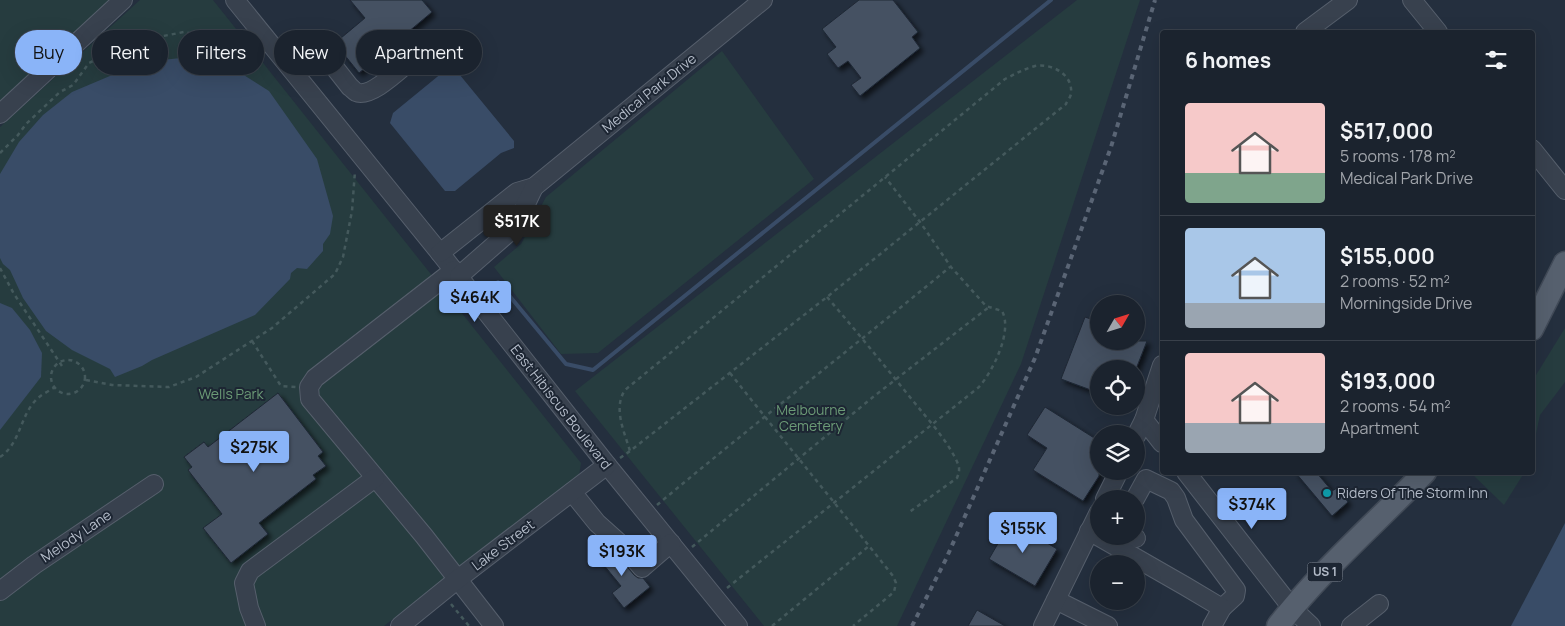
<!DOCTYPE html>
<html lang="en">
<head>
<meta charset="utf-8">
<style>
	body { margin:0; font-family:Manrope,sans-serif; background:#282f3a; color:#f1f3f6; height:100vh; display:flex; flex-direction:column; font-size:19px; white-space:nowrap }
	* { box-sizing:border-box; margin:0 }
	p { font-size:16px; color:#a0a4aa }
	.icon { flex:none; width:28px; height:28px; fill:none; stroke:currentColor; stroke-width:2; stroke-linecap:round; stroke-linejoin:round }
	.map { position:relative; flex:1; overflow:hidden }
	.drawer { position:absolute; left:1160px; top:30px; width:375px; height:445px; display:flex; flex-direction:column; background:#1b232e; border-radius:5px; box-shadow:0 5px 20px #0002,0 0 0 1px #39404a }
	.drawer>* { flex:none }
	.guide { position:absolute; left:15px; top:30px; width:475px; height:45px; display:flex; gap:10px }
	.needle { width:32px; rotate:51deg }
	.buttons { position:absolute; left:1090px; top:295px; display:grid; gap:10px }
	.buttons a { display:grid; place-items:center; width:55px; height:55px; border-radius:50%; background:#1b232e; box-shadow:0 5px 20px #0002,0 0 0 1px #39404a; font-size:25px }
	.price { position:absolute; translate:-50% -42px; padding:0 11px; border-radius:5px; background:#8ab4f8; color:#111; font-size:16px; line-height:32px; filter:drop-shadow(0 1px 2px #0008) }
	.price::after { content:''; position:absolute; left:50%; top:30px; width:15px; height:11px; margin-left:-8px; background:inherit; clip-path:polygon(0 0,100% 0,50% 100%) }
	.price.active { background:#222; color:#fff }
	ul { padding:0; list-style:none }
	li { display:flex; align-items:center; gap:15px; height:125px; padding:0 25px }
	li+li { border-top:1px solid #39404a }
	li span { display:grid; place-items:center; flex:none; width:140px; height:100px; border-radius:5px; color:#555 }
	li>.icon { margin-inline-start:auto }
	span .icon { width:60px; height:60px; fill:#fffc; stroke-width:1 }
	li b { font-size:21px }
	h2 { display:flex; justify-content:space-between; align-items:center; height:60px; padding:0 25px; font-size:21px }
	.chip { padding:0 18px; border-radius:22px; background:#1b232e; box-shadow:0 5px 20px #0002,0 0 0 1px #39404a; font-size:18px; line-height:45px }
	.chip.active { background:#8ab4f8; color:#111 }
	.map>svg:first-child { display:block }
	.green { fill:#263c3f }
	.water { fill:#394c67 }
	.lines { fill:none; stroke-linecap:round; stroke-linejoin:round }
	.stream { stroke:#394c67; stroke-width:4 }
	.building { fill:#455162; stroke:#1f2835; filter:url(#shadow) }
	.minor-casing { stroke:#565f6c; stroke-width:20 }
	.major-casing { stroke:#414a57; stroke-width:25 }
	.path { stroke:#44595c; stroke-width:2.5; stroke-dasharray:4 4; stroke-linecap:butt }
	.minor { stroke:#38414e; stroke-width:18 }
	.major { stroke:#56606e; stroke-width:22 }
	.rail { stroke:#5a6575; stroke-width:4; stroke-dasharray:5 5; stroke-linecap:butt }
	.culture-dot { fill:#0f9aa8; stroke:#1d2633; stroke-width:2 }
	.labels { text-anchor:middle; stroke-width:4; stroke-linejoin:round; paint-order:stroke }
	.shield { fill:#1d2633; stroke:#878f9c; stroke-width:1 }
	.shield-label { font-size:12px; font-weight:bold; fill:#b4bcc9 }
	.street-label { font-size:14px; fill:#b4bcc9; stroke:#1d2633 }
	.park-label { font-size:14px; fill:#6b9a76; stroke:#1d2633 }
	.poi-label { font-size:14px; fill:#b4bcc9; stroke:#1d2633; text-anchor:start }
</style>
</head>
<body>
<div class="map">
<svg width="1565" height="626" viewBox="0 0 1565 626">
	<defs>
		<filter id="shadow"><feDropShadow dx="3.5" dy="3.5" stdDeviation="2.5" flood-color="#0009"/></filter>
	</defs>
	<rect width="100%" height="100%" fill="#242f3e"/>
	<g class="green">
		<polygon points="0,0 113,0 0,105"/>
		<polygon points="140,0 213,0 581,463 579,476 384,626 0,626 0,127"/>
		<polygon points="1077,0 1140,0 1021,364 897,626 764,626 575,391"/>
		<polygon points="722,51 814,179 598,353 561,354 494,267 521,244 546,197"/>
		<polygon points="1565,328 1565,382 1540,415 1533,448 1533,380"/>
		<polygon points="1471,473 1524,473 1504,505"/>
	</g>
	<g class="water">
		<polygon points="181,58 220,60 269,91 317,159 333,216 330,234 323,244 323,251 307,269 297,268 291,273 290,279 255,315 152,360 142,366 115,377 110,369 72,350 46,331 23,298 10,270 3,264 0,258 0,174 19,142 43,115 72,92 143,62"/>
		<polygon points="448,68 455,69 514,141 514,148 501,153 455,191 445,191 390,123 393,113"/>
		<polygon points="0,303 12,308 30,330 42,353 41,377 0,430"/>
		<polygon points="1565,523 1565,626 1511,626"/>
	</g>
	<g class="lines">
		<polyline class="stream" points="498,282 566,364 593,370 1051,0"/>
	</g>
	<g class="building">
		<polygon points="350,0 422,0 432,12 359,73 335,43 365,18"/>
		<polygon points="859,0 893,0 918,32 912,37 920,48 860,96 851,85 861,78 848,61 838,68 827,54 836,47 822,29"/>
		<polygon points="1085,317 1099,322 1099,341 1147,341 1136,369 1099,369 1099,393 1061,379"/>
		<polygon points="278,393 323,452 318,456 326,466 313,475 316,479 259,523 268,534 231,563 203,528 222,514 188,470 192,467 184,457 204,442 208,447"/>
		<polygon points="1045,407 1099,441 1099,476 1083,501 1033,470 1047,448 1027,435"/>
		<polygon points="1295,472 1316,472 1332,491 1337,488 1348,502 1332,516"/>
		<polygon points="1011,521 1057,549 1035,586 989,559"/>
		<polygon points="605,545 618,556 634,575 638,578 643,578 650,587 624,608 612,593 621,586 594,553"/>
		<polygon points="977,610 1005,626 968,626"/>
	</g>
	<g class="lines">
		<g class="minor-casing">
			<g id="minor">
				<polyline points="235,0 440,253 607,465 738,626"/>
				<polyline points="1412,0 1438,32"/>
				<polyline points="1305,32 1348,0"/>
				<path d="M 317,45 L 350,87 C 352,88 354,91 356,92 C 371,99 402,67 414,58"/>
				<polyline points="0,114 123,0"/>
				<polyline points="1532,149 1565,190"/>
				<polyline points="440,253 517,192 534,187 763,0"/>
				<polyline points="454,270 315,378 309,387 310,399 424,536 494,626"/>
				<polyline points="459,276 515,227 534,187"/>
				<polyline points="1144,420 1162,443"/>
				<polyline points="1136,436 1144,420 1162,365"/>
				<polyline points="1186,472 1292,608 1311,626"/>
				<polyline points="572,492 597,523 626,549 642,568 671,543"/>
				<polyline points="1105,499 1119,471"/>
				<polyline points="1135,499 1146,479 1171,491 1176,498 1184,520 1236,590 1235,596 1222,608"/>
				<polyline points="1089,531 1185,586 1222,608 1212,626"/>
				<polyline points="1133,536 1136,538"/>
				<polyline points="0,591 34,565 154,484"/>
				<polyline points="1056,600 1108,626"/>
				<polyline points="256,626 249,608 244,583 250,571 375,478"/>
				<polyline points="400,626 458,579 607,465"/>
				<polyline points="1043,626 1099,512"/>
				<polyline points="1351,626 1379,604"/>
			</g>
		</g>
		<g class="major-casing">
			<g id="major">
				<polyline points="1532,329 1565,263"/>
				<path d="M 1278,626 C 1321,570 1376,523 1425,472"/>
			</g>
		</g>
		<g class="path">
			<polyline points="0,153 18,135 26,124 60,92 73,85 89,63 132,42 184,32 198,35 229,51 240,53 253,47"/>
			<polyline points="0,268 14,294 64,369"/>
			<path d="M 827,297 C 858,333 888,370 918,407 C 932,424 949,443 958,464 C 960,469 959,473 957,478 L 908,513"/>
			<polyline points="252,341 281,386 296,387"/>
			<circle cx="68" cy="377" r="17"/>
			<path d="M 730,373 C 784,441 839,508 893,576 L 896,583 L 894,592 L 853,626"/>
			<polyline points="86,380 112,385 169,387 196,377 272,328 335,274 343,257 352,211 355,171"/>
			<path d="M 0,457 C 20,444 20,417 35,401 C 40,395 49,391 55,387"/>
			<path d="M 620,458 L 630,451 L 827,297 L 1066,104 C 1067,101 1071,97 1071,93 C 1073,74 1051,63 1035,66 C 1024,69 1015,74 1005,79 L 625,390 C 613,408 624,431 630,451"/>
			<path d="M 657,505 C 754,424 853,347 950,267"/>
			<polyline points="692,547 873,397 989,307"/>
			<path d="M 727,588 L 979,387 C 993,371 1013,331 1002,311 L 986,306 L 951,267 L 920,222 L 885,177"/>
			<polyline points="451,604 469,626"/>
			<polyline points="772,626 869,546"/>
		</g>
		<use href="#minor" class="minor"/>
		<use href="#major" class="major"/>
		<polyline class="rail" points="912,626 946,559 1035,358 1111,147 1155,0"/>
	</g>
	<circle class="culture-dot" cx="1327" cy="493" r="5"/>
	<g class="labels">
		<rect class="shield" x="1307.5" y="562.5" width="35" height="19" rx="4"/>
		<g class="shield-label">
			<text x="1325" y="576">US 1</text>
		</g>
		<g class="street-label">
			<text transform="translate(649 93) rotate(-39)" y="5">Medical Park Drive</text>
			<text transform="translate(561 407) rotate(52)" y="5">East Hibiscus Boulevard</text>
			<text transform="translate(76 536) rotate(-34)" y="5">Melody Lane</text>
			<text transform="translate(503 545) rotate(-37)" y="5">Lake Street</text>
		</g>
		<g class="park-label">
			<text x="231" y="399">Wells Park</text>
			<text x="811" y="415">Melbourne<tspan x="811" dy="16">Cemetery</tspan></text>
		</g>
		<g class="poi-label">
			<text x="1337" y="498">Riders Of The Storm Inn</text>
		</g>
	</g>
</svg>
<div class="buttons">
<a><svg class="needle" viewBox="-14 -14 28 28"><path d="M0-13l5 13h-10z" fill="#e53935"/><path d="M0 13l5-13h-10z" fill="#a0a4aa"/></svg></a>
<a><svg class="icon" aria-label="locate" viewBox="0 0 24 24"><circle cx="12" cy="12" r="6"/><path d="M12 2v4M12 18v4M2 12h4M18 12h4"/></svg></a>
<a><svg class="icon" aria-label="layers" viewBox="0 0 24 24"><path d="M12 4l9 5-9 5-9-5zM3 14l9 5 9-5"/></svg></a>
<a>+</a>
<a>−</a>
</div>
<b class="price active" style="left:517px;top:247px">$517K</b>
<b class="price" style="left:475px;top:323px">$464K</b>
<b class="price" style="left:254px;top:473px">$275K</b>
<b class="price" style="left:1252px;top:530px">$374K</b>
<b class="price" style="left:1023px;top:554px">$155K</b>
<b class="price" style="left:622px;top:577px">$193K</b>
<div class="guide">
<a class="chip active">Buy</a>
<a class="chip">Rent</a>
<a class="chip">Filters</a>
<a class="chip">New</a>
<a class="chip">Apartment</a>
</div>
<section class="drawer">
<h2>6 homes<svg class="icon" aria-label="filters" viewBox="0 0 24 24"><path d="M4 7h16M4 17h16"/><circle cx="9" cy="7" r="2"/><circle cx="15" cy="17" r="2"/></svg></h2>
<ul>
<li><span style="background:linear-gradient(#f6c9c9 70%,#7fa58c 0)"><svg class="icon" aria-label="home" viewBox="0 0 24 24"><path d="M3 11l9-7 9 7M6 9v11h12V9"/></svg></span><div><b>$517,000</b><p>5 rooms · 178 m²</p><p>Medical Park Drive</p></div></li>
<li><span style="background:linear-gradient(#a9c7e8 75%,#9aa5b1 0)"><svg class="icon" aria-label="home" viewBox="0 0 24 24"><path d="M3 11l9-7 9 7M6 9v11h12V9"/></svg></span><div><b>$155,000</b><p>2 rooms · 52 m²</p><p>Morningside Drive</p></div></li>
<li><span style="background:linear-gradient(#f6c9c9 70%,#9aa5b1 0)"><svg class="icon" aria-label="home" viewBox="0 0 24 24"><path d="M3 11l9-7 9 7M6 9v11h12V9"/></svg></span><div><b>$193,000</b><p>2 rooms · 54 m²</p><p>Apartment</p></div></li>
</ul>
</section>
</div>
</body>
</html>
